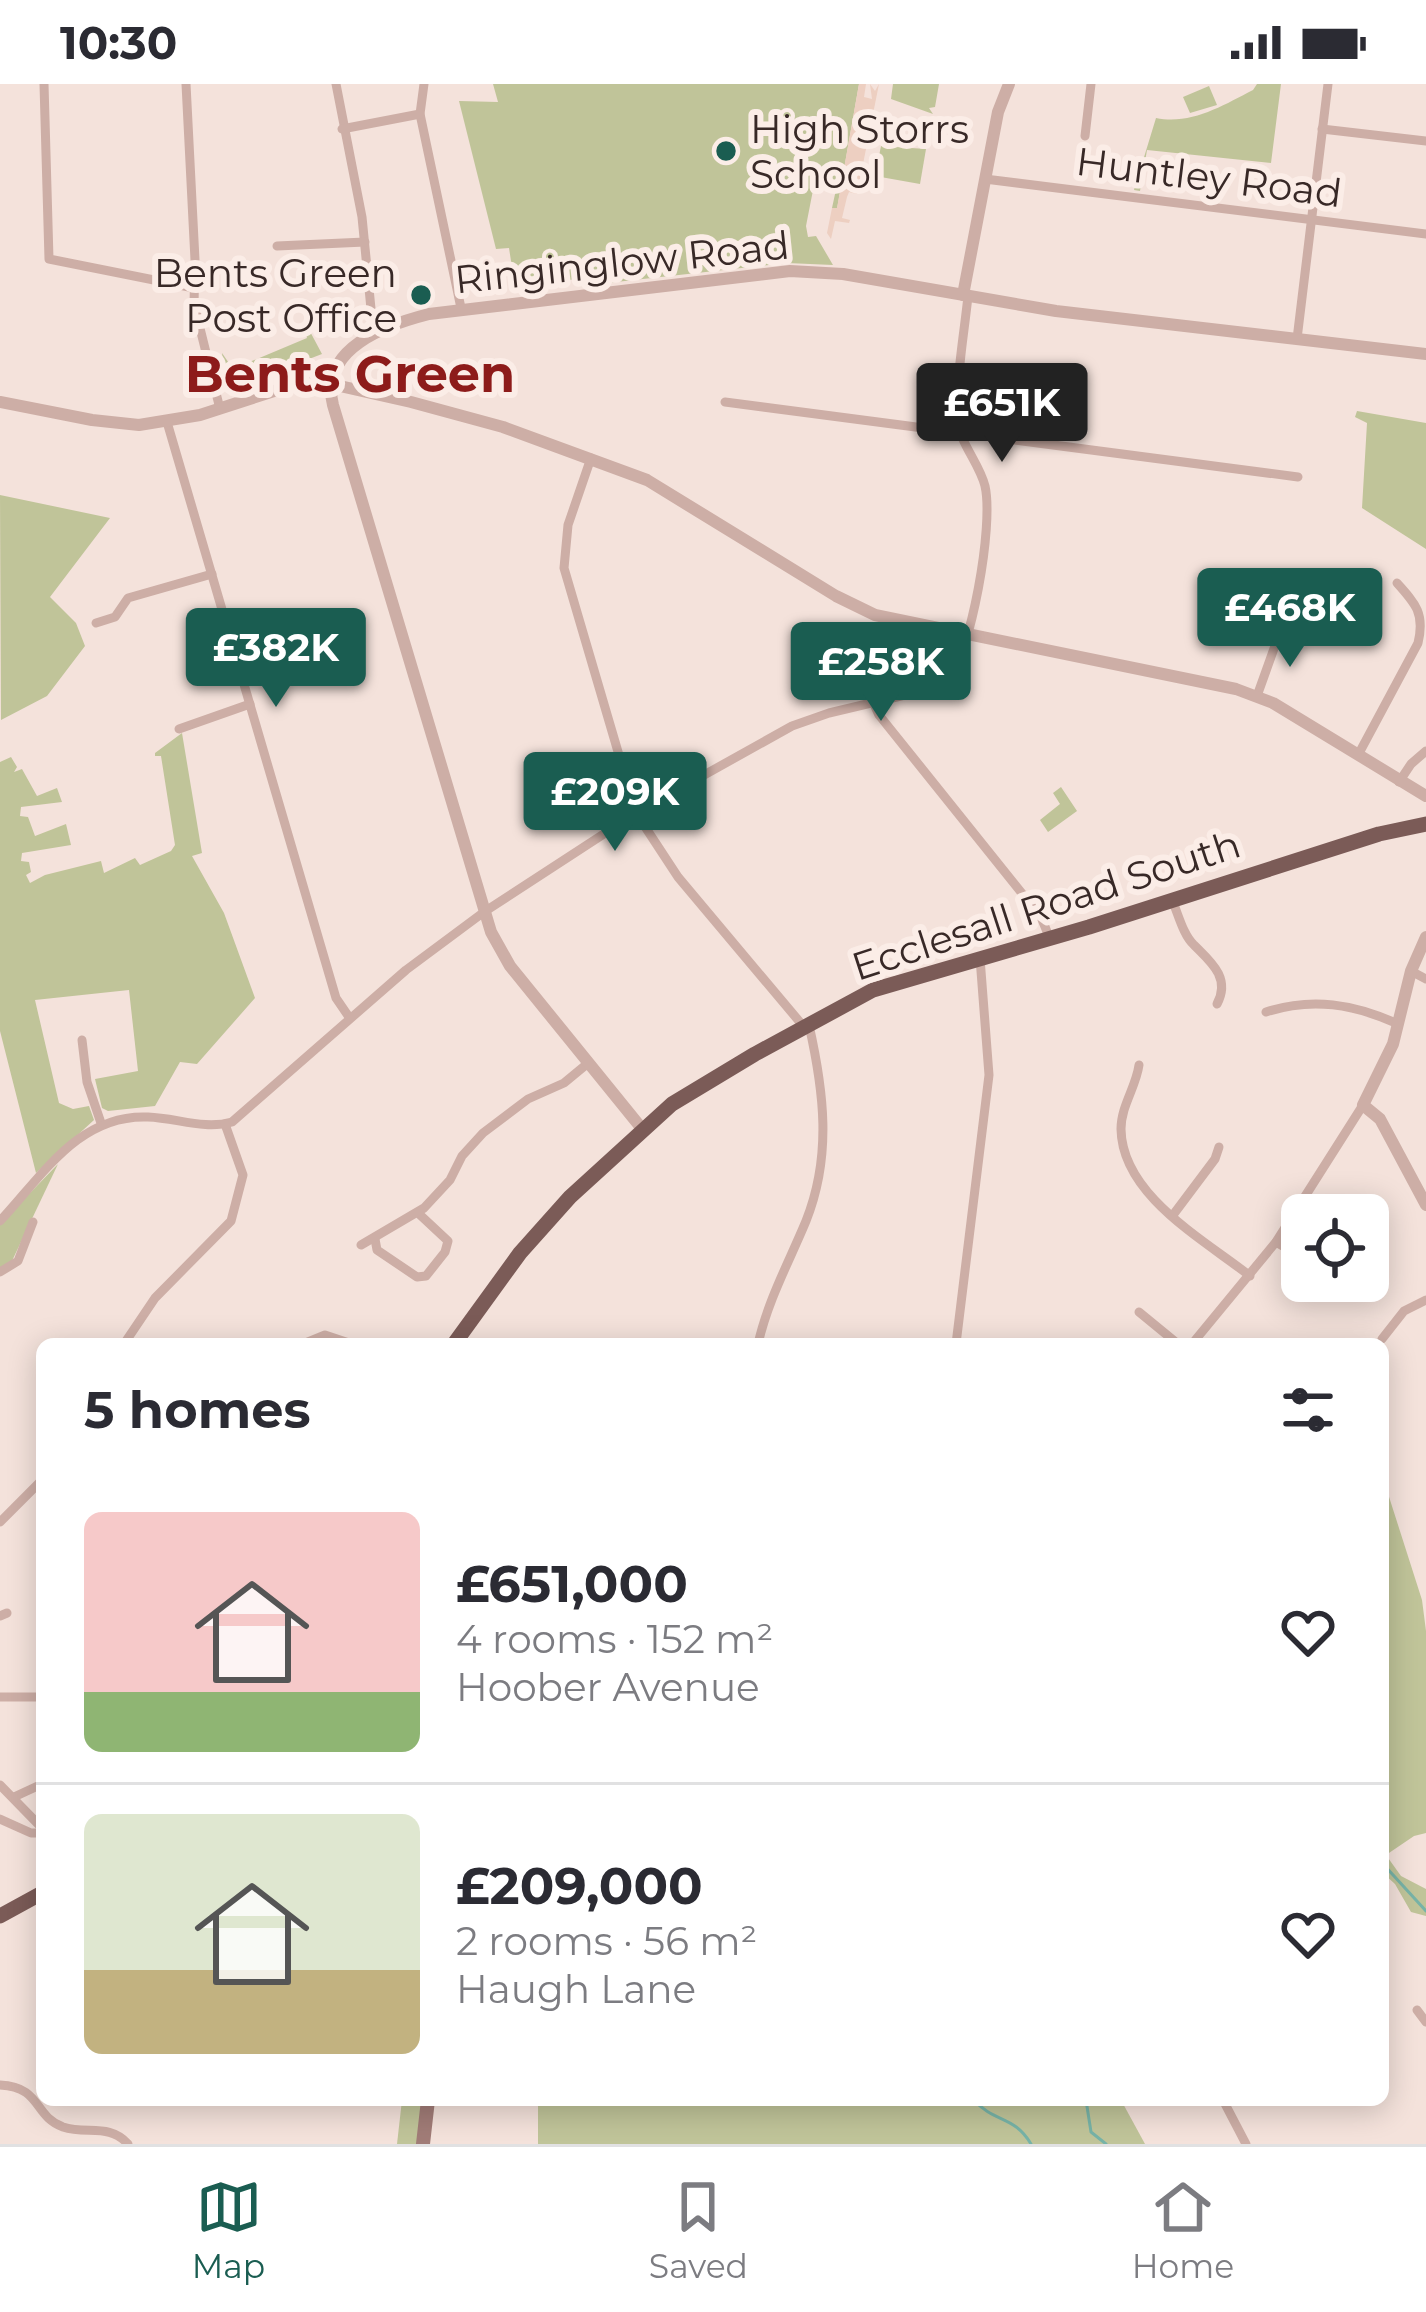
<!DOCTYPE html>
<html lang="en">
<head>
<meta charset="utf-8">
<style>
	body { margin:0; font-family:Montserrat,sans-serif; background:#f7f7f7; color:#2b2b33; height:100vh; display:flex; flex-direction:column; font-size:45px; white-space:nowrap }
	* { box-sizing:border-box; margin:0 }
	p { font-size:39px; color:#7c7c81 }
	.icon { flex:none; width:66px; height:66px; fill:none; stroke:currentColor; stroke-width:2; stroke-linecap:round; stroke-linejoin:round }
	.map { position:relative; flex:1; overflow:hidden }
	.sheet { position:absolute; left:36px; top:1254px; width:1353px; height:768px; display:flex; flex-direction:column; background:#fff; border-radius:18px; box-shadow:0 6px 30px #0003 }
	.sheet>* { flex:none }
	.fabs { position:absolute; left:1281px; top:1110px; display:grid; gap:24px }
	.fabs a { display:grid; place-items:center; width:108px; height:108px; border-radius:18px; background:#fff; box-shadow:0 6px 30px #0003; font-size:60px }
	.price { position:absolute; translate:-50% -102px; padding:0 27px; border-radius:12px; background:#1a5d51; color:#fff; font-size:39px; line-height:78px; filter:drop-shadow(0 3px 6px #0008) }
	.price::after { content:''; position:absolute; left:50%; top:72px; width:36px; height:27px; margin-left:-18px; background:inherit; clip-path:polygon(0 0,100% 0,50% 100%) }
	.price.active { background:#222; color:#fff }
	ul { padding:0; list-style:none }
	li { display:flex; align-items:center; gap:36px; height:300px; padding:0 48px }
	li+li { border-top:3px solid #e1e1e2 }
	li span { display:grid; place-items:center; flex:none; width:336px; height:240px; border-radius:18px; color:#555 }
	li>.icon { margin-inline-start:auto }
	span .icon { width:144px; height:144px; fill:#fffc; stroke-width:1 }
	li b { font-size:51px }
	h2 { display:flex; justify-content:space-between; align-items:center; height:144px; padding:0 48px; font-size:51px }
	.status { display:flex; justify-content:space-between; align-items:center; height:84px; padding:0 60px; background:#fff; direction:ltr }
	.status svg { height:33px; fill:currentColor }
	.tab-bar { display:flex; justify-content:space-around; align-items:center; height:168px; border-top:3px solid #e1e1e2; background:#fff; font-size:33px; color:#7c7c81 }
	.tab-bar a { display:grid; justify-items:center; gap:6px }
	.tab-bar .active { color:#1a5d51 }
	.map>svg:first-child { display:block }
	.green { fill:#c0c499 }
	.plaza { fill:#edcfc1 }
	.lines { fill:none; stroke-linecap:round; stroke-linejoin:round }
	.stream { stroke:#77b3a7; stroke-width:3 }
	.minor { stroke:#cdaea6; stroke-width:9 }
	.tertiary { stroke:#cdaea6; stroke-width:12 }
	.secondary { stroke:#a17c77; stroke-width:14 }
	.primary { stroke:#7b5b57; stroke-width:15 }
	.poi-dot { fill:#1a5d51; stroke:#fbede7; stroke-width:4.5 }
	.labels { text-anchor:middle; stroke-width:12; stroke-linejoin:round; paint-order:stroke }
	.poi-label { font-size:39px; fill:#382927; stroke:#fbede7; text-anchor:start }
	.street-label { font-size:39px; fill:#382927; stroke:#fbede7 }
	.district-label { font-size:51px; font-weight:bold; fill:#8d1b1a; stroke:#fbede7 }
</style>
</head>
<body>
<div class="status"><b>10:30</b><svg viewBox="0 0 49 12"><path d="M0 12V9h3v3zM5 12V6h3v6zM10 12V3h3v9zM15 12V0h3v12zM26 1h20v11H26zM47 4h2v5h-2z"/></svg></div>
<div class="map">
<svg width="1426" height="2060" viewBox="0 0 1426 2060">
	<rect width="100%" height="100%" fill="#f4e2db"/>
	<g class="green">
		<polygon points="493,0 859,0 837,125 832,124 837,101 823,95 821,101 814,101 806,142 808,153 816,152 833,181 787,179 580,202 577,195 515,203 509,164 496,165 459,17 498,18"/>
		<polygon points="893,0 939,0 935,23 929,24 933,30 891,15"/>
		<path d="M 1257,0 L 1281,0 L 1271,79 L 1147,66 L 1140,107 L 1134,106 L 1156,34 C 1191,41 1222,22 1253,6 Z"/>
		<polygon points="1209,2 1217,21 1190,29 1183,13"/>
		<polygon points="881,62 926,65 920,100 875,92"/>
		<polygon points="306,240 322,270 226,307 222,269 233,285 307,254 303,242"/>
		<polygon points="1357,327 1426,339 1426,465 1362,424 1367,339 1355,333"/>
		<polygon points="0,411 110,434 50,513 76,539 85,562 47,612 1,636"/>
		<path d="M 922,548 L 955,554 L 960,561 C 952,581 945,598 923,601 Z"/>
		<polygon points="182,649 202,769 192,772 224,829 255,914 197,980 180,978 155,1022 108,1027 102,1024 95,995 138,987 129,906 35,916 59,1019 73,1025 89,1022 94,1036 36,1089 0,947 0,678 11,673 17,683 14,688 22,685 37,712 57,704 62,718 21,723 20,732 28,733 35,752 66,740 71,761 22,769 21,777 29,778 31,788 26,791 30,799 45,791 101,777 104,789 135,774 140,781 171,767 175,761 161,672 155,672 155,669"/>
		<polygon points="1061,703 1077,727 1048,748 1040,736 1060,720 1053,709"/>
		<polygon points="58,1080 11,1179 0,1184 0,1140"/>
		<polygon points="1383,1394 1422,1516 1426,1547 1426,1749 1414,1752 1386,1771 1401,1792 1426,1805 1426,1832 1411,1828 1395,1800 1383,1789"/>
		<polygon points="402,2016 422,2016 418,2060 397,2060"/>
		<polygon points="538,2016 1121,2016 1145,2060 538,2060"/>
	</g>
	<polygon class="plaza" points="859,0 866,0 864,13 872,15 870,0 875,7 879,0 857,110 849,108 847,113 842,134 850,136 849,139 835,137 831,155 827,149 832,124 837,124"/>
	<g class="lines">
		<g class="stream">
			<polyline points="1383,1780 1426,1827"/>
			<path d="M 974,2016 C 994,2039 1014,2031 1031,2060"/>
			<polyline points="1086,2016 1091,2048 1106,2060"/>
		</g>
		<g class="minor">
			<polyline points="44,0 49,175 194,204"/>
			<polyline points="186,0 195,176 194,220 220,325"/>
			<polyline points="336,0 362,133 372,235 377,247"/>
			<polyline points="424,0 420,30 461,224"/>
			<polyline points="342,45 420,30"/>
			<polyline points="1322,45 1426,57"/>
			<polyline points="1085,52 1091,0"/>
			<polyline points="985,95 1426,150"/>
			<polyline points="277,162 365,158"/>
			<polyline points="1297,255 1328,0"/>
			<polyline points="725,318 1298,393"/>
			<polyline points="167,338 336,914 349,933"/>
			<polyline points="591,374 568,441 564,484 636,729 678,793 804,943"/>
			<polyline points="1222,537 1277,555"/>
			<polyline points="96,539 115,533 128,514 212,490"/>
			<polyline points="1257,612 1281,545"/>
			<polyline points="873,618 879,631 1041,833 1050,855"/>
			<polyline points="179,645 250,620"/>
			<path d="M 1358,671 L 1418,559 C 1425,530 1416,520 1397,499"/>
			<polyline points="1399,698 1411,680 1426,667"/>
			<path d="M 1172,816 C 1178,829 1183,851 1194,861 C 1211,878 1231,894 1217,920"/>
			<polyline points="1411,887 1426,895"/>
			<path d="M 1266,928 C 1312,913 1354,920 1398,940"/>
			<polyline points="82,956 87,998 101,1039"/>
			<path d="M 1139,981 C 1136,1003 1121,1022 1121,1045 C 1122,1111 1203,1155 1250,1192"/>
			<polyline points="1173,1131 1215,1075 1219,1063"/>
			<path d="M 0,1137 C 43,1091 79,1030 148,1033 C 177,1034 204,1046 232,1038 L 406,886 L 484,828 L 636,729 L 792,642 L 829,629 L 947,601 C 971,568 994,442 985,402 C 979,378 959,359 957,333 C 956,294 964,251 968,212"/>
			<polyline points="375,1155 377,1166 417,1193 426,1192 445,1168 448,1157 418,1129"/>
			<polyline points="1276,1158 1302,1173"/>
			<polyline points="361,1161 424,1124 450,1096 462,1072 483,1049 528,1015 564,999 587,980"/>
			<polyline points="0,1188 18,1177 33,1138"/>
			<polyline points="1318,1197 1324,1207"/>
			<polyline points="1139,1228 1178,1260"/>
			<polyline points="1382,1255 1404,1227 1426,1216"/>
			<polyline points="124,1260 155,1214 231,1137 243,1091 225,1040"/>
			<polyline points="303,1260 325,1251 352,1260"/>
			<path d="M 758,1260 C 768,1216 789,1178 806,1137 C 832,1072 824,1008 809,941"/>
			<polyline points="956,1260 989,991 980,874"/>
			<polyline points="1192,1260 1276,1158 1363,1021"/>
			<polyline points="0,1438 42,1396"/>
			<polyline points="0,1532 7,1529"/>
			<polyline points="0,1613 42,1613"/>
			<polyline points="0,1701 42,1744"/>
			<polyline points="14,1713 42,1700"/>
			<polyline points="0,1735 31,1749 42,1749"/>
			<polyline points="1417,1926 1426,1938"/>
			<path d="M 0,2001 C 42,2003 33,2032 63,2043 C 87,2051 109,2039 128,2060"/>
			<polyline points="1223,2016 1246,2060"/>
		</g>
		<g class="tertiary">
			<polyline points="963,211 998,28 1009,0"/>
			<polyline points="0,318 92,336 139,341 200,331 299,299 331,300 411,318 503,343 647,396 836,512 875,531 1236,605 1273,619 1426,712"/>
			<polyline points="1426,853 1411,887 1393,960 1363,1021 1380,1035 1426,1121"/>
			<path d="M 643,1046 L 510,882 L 491,848 L 333,321 C 319,264 386,241 429,230 L 790,187 L 843,190 L 1056,227 L 1426,270"/>
		</g>
		<polyline class="secondary" points="423,2060 428,2016"/>
		<g class="primary">
			<polyline points="454,1260 520,1169 570,1113 672,1020 755,970 873,906 1089,843 1379,750 1426,740"/>
			<polyline points="0,1832 42,1809"/>
		</g>
	</g>
	<g class="poi-dot">
		<circle cx="726" cy="67" r="12"/>
		<circle cx="421" cy="211" r="12"/>
	</g>
	<g class="labels">
		<g class="poi-label">
			<text x="750" y="59">High Storrs<tspan x="750" dy="45">School</tspan></text>
			<text x="397" y="203" text-anchor="end">Bents Green<tspan x="397" dy="45">Post Office</tspan></text>
		</g>
		<g class="street-label">
			<text transform="translate(1209 93) rotate(7)" y="14">Huntley Road</text>
			<text transform="translate(622 178) rotate(-6)" y="14">Ringinglow Road</text>
			<text transform="translate(1046 821) rotate(-18)" y="14">Ecclesall Road South</text>
		</g>
		<g class="district-label">
			<text x="350" y="308">Bents Green</text>
		</g>
	</g>
</svg>
<div class="fabs">
<a><svg class="icon" aria-label="locate" viewBox="0 0 24 24"><circle cx="12" cy="12" r="6"/><path d="M12 2v4M12 18v4M2 12h4M18 12h4"/></svg></a>
</div>
<b class="price active" style="left:1002px;top:381px">£651K</b>
<b class="price" style="left:1290px;top:586px">£468K</b>
<b class="price" style="left:276px;top:626px">£382K</b>
<b class="price" style="left:881px;top:640px">£258K</b>
<b class="price" style="left:615px;top:770px">£209K</b>
<section class="sheet">
<h2>5 homes<svg class="icon" aria-label="filters" viewBox="0 0 24 24"><path d="M4 7h16M4 17h16"/><circle cx="9" cy="7" r="2"/><circle cx="15" cy="17" r="2"/></svg></h2>
<ul>
<li><span style="background:linear-gradient(#f6c9c9 75%,#8fb573 0)"><svg class="icon" aria-label="home" viewBox="0 0 24 24"><path d="M3 11l9-7 9 7M6 9v11h12V9"/></svg></span><div><b>£651,000</b><p>4 rooms · 152 m²</p><p>Hoober Avenue</p></div><svg class="icon" aria-label="heart" viewBox="0 0 24 24"><path d="M12 20l-8-8c-3-5 5-10 8-4 3-6 11-1 8 4z"/></svg></li>
<li><span style="background:linear-gradient(#dfe7d0 65%,#c2b280 0)"><svg class="icon" aria-label="home" viewBox="0 0 24 24"><path d="M3 11l9-7 9 7M6 9v11h12V9"/></svg></span><div><b>£209,000</b><p>2 rooms · 56 m²</p><p>Haugh Lane</p></div><svg class="icon" aria-label="heart" viewBox="0 0 24 24"><path d="M12 20l-8-8c-3-5 5-10 8-4 3-6 11-1 8 4z"/></svg></li>
</ul>
</section>
</div>
<nav class="tab-bar">
<a class="active"><svg class="icon" aria-label="map" viewBox="0 0 24 24"><path d="M3 6l6-2 6 2 6-2v14l-6 2-6-2-6 2zM9 4v14M15 6v14"/></svg>Map</a>
<a><svg class="icon" aria-label="saved" viewBox="0 0 24 24"><path d="M7 4h10v16l-5-4-5 4z"/></svg>Saved</a>
<a><svg class="icon" aria-label="home" viewBox="0 0 24 24"><path d="M3 11l9-7 9 7M6 9v11h12V9"/></svg>Home</a>
</nav>
</body>
</html>
